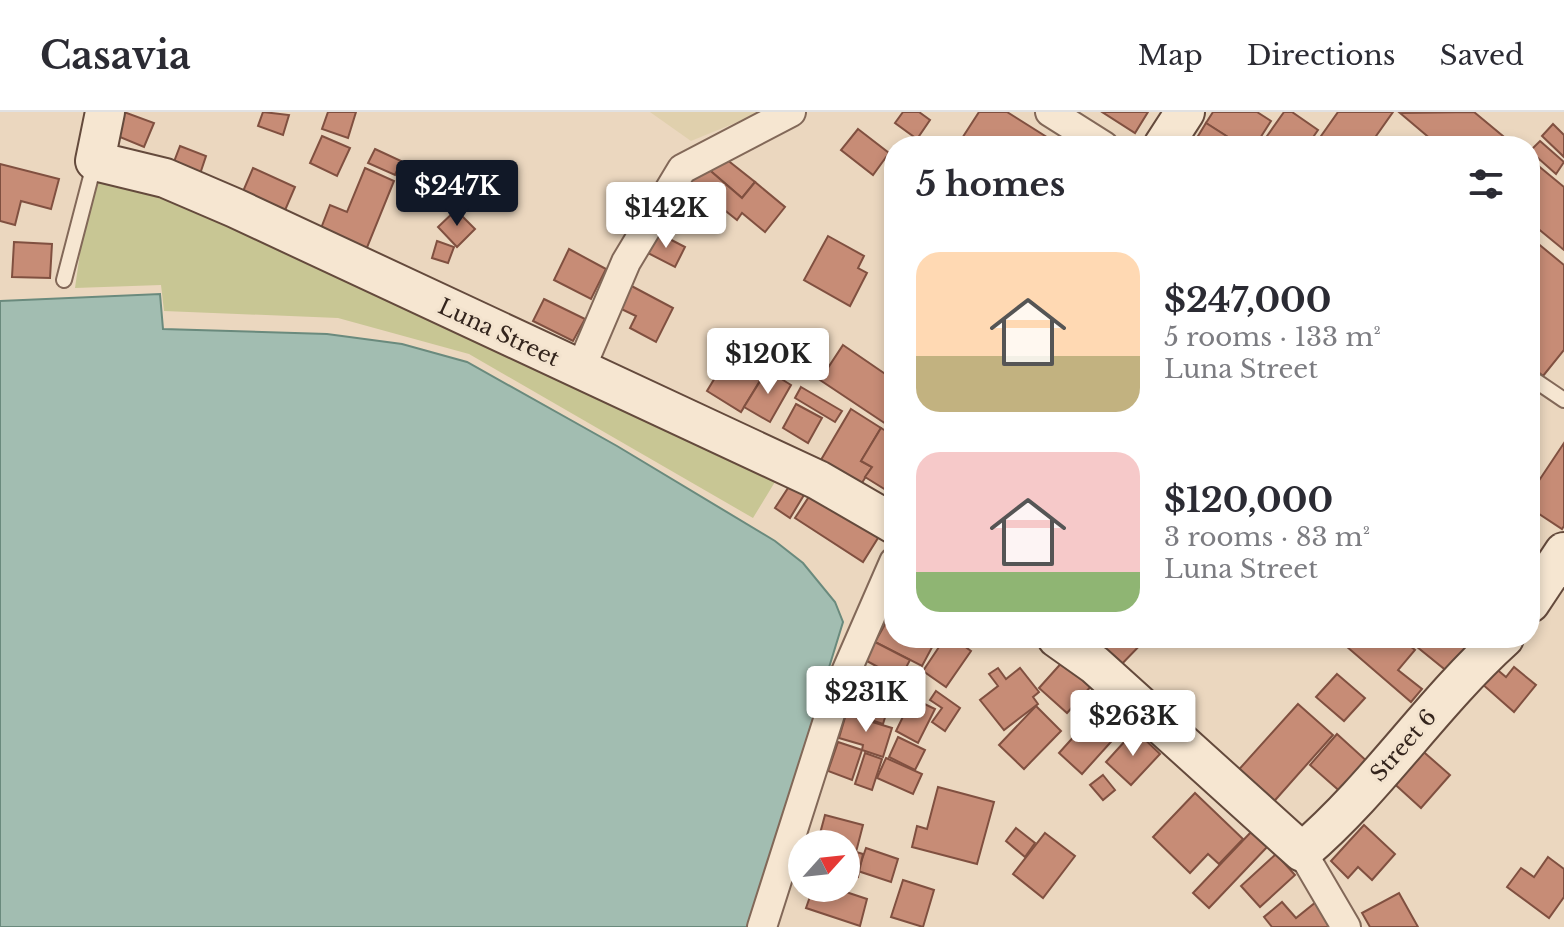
<!DOCTYPE html>
<html lang="en">
<head>
<meta charset="utf-8">
<style>
	body { margin:0; font-family:"Libre Baskerville",serif; background:#f7f7f7; color:#2b2b33; height:100vh; display:flex; flex-direction:column; font-size:30px; white-space:nowrap }
	* { box-sizing:border-box; margin:0 }
	p { font-size:26px; color:#7c7c81 }
	.icon { flex:none; width:44px; height:44px; fill:none; stroke:currentColor; stroke-width:2; stroke-linecap:round; stroke-linejoin:round }
	.map { position:relative; flex:1; overflow:hidden }
	.sheet { position:absolute; left:884px; top:24px; width:656px; height:512px; display:flex; flex-direction:column; background:#fff; border-radius:32px; box-shadow:0 4px 12px #0003 }
	.sheet>* { flex:none }
	.needle { width:52px; rotate:63deg }
	.controls { position:absolute; left:788px; top:718px; display:grid; gap:16px }
	.controls a { display:grid; place-items:center; width:72px; height:72px; border-radius:50%; background:#fff; box-shadow:0 4px 12px #0003; font-size:40px }
	.price { position:absolute; translate:-50% -68px; padding:0 18px; border-radius:8px; background:#fff; color:#222; font-size:26px; line-height:52px; filter:drop-shadow(0 2px 4px #0008) }
	.price::after { content:''; position:absolute; left:50%; top:48px; width:24px; height:18px; margin-left:-12px; background:inherit; clip-path:polygon(0 0,100% 0,50% 100%) }
	.price.current { background:#111827; color:#fff }
	ul { padding:0; list-style:none }
	li { display:flex; align-items:center; gap:24px; height:200px; padding:0 32px }
	li span { display:grid; place-items:center; flex:none; width:224px; height:160px; border-radius:24px; color:#555 }
	li>.icon { margin-inline-start:auto }
	span .icon { width:96px; height:96px; fill:#fffc; stroke-width:1 }
	li b { font-size:34px }
	h2 { display:flex; justify-content:space-between; align-items:center; height:96px; padding:0 32px; font-size:34px }
	header { display:flex; align-items:center; gap:48px; box-sizing:border-box; height:112px; padding:0 40px; background:#fff; border-bottom:2px solid #e1e1e2 }
	header strong { font-size:38px }
	nav { display:flex; gap:44px; margin-inline-start:auto; font-size:28px }
	.map>svg:first-child { display:block }
	.farmland { fill:#e0d0ad }
	.green { fill:#c8c694 }
	.water { fill:#a2bdb1; stroke:#6a8a7d; stroke-width:2 }
	.building { fill:#c78c76; stroke:#805040; stroke-width:2 }
	.lines { fill:none; stroke-linecap:round; stroke-linejoin:round }
	.lane-casing { stroke:#826858; stroke-width:18 }
	.street-casing { stroke:#826858; stroke-width:32 }
	.secondary-casing { stroke:#644a3c; stroke-width:42 }
	.lane { stroke:#f6e6d1; stroke-width:14 }
	.street { stroke:#f6e6d1; stroke-width:28 }
	.secondary { stroke:#f6e6d1; stroke-width:38 }
	.labels { text-anchor:middle; stroke-width:6; stroke-linejoin:round; paint-order:stroke }
	.street-label { font-size:22px; fill:#33241c; stroke:#f3e3ce }
</style>
</head>
<body>
<header>
<strong>Casavia</strong>
<nav><a>Map</a><a>Directions</a><a>Saved</a></nav>
</header>
<div class="map">
<svg width="1564" height="815" viewBox="0 0 1564 815">
	<rect width="100%" height="100%" fill="#ebd7bf"/>
	<polygon class="farmland" points="650,0 762,0 691,29"/>
	<polygon class="green" points="108,59 781,360 753,406 469,242 338,206 164,199 161,173 75,176 82,127 99,65"/>
	<polygon class="water" points="160,182 163,217 327,222 402,232 467,250 617,334 775,429 803,451 835,490 843,510 749,815 0,815 0,189"/>
	<g class="building">
		<polygon points="124,0 154,11 144,35 115,23"/>
		<polygon points="263,0 289,3 283,23 258,14"/>
		<polygon points="328,0 356,0 348,26 322,17"/>
		<polygon points="903,0 919,0 930,8 917,27 895,11"/>
		<polygon points="979,0 1007,0 1061,34 957,34"/>
		<polygon points="1102,0 1148,0 1135,21"/>
		<polygon points="1213,0 1257,0 1271,9 1255,34 1242,34 1206,11"/>
		<polygon points="1284,0 1292,0 1318,18 1307,34 1262,31"/>
		<polygon points="1338,0 1393,0 1369,34 1314,34"/>
		<polygon points="1474,0 1515,34 1439,34 1400,1"/>
		<polygon points="1206,11 1242,34 1192,34"/>
		<polygon points="1553,12 1564,23 1564,45 1542,24"/>
		<polygon points="858,17 889,41 873,63 841,38"/>
		<polygon points="322,24 350,36 337,64 310,51"/>
		<polygon points="1540,29 1564,50 1556,62 1530,39"/>
		<polygon points="180,34 206,44 199,65 172,55"/>
		<polygon points="375,37 401,49 395,63 368,51"/>
		<polygon points="721,43 755,70 742,86 706,55"/>
		<polygon points="1530,47 1564,75 1564,138 1530,110"/>
		<polygon points="0,52 59,67 51,97 21,89 15,113 0,109"/>
		<polygon points="706,55 742,86 755,70 785,95 765,120 742,101 737,108 687,68"/>
		<polygon points="253,56 295,75 280,110 238,91"/>
		<polygon points="365,56 394,69 366,138 320,119 330,93 347,100"/>
		<polygon points="456,98 475,117 457,135 438,115"/>
		<polygon points="656,120 685,135 675,155 646,140"/>
		<polygon points="828,124 864,144 858,156 867,161 850,194 804,168"/>
		<polygon points="1530,125 1564,153 1564,238 1543,264 1530,253"/>
		<polygon points="437,129 454,135 448,151 432,146"/>
		<polygon points="14,130 52,132 50,166 12,165"/>
		<polygon points="569,137 606,157 591,187 554,168"/>
		<polygon points="624,170 673,196 656,230 630,216 636,204 613,193"/>
		<polygon points="544,187 585,207 573,229 533,209"/>
		<polygon points="843,233 894,268 892,316 820,268"/>
		<polygon points="727,246 761,267 741,300 707,279"/>
		<polygon points="767,258 791,273 770,310 744,295"/>
		<polygon points="801,275 842,299 835,310 795,286"/>
		<polygon points="796,292 822,306 808,331 783,316"/>
		<polygon points="851,297 881,316 861,349 872,355 858,377 818,353"/>
		<polygon points="881,316 894,324 894,383 865,365 872,355 861,349"/>
		<polygon points="1564,331 1564,414 1562,417 1530,396 1530,382"/>
		<polygon points="790,373 804,383 790,406 775,396"/>
		<polygon points="816,374 883,418 863,450 795,406"/>
		<polygon points="892,500 894,526 937,526 922,554 875,530"/>
		<polygon points="945,526 953,526 971,539 946,575 923,559"/>
		<polygon points="1089,526 1147,526 1117,557"/>
		<polygon points="1341,526 1400,526 1415,538 1398,558 1422,577 1411,590 1339,528"/>
		<polygon points="1406,526 1464,526 1471,531 1448,560"/>
		<polygon points="875,530 910,548 900,567 865,548"/>
		<polygon points="1065,547 1093,572 1067,601 1039,576"/>
		<polygon points="1494,555 1506,565 1514,555 1536,573 1514,600 1481,571"/>
		<polygon points="861,556 910,572 901,600 852,584"/>
		<polygon points="998,556 1006,567 1020,556 1039,580 1033,585 1038,592 1004,618 980,588 998,574 989,562"/>
		<polygon points="1337,562 1365,586 1344,609 1316,585"/>
		<polygon points="936,579 960,596 945,619 932,610 942,596 930,588"/>
		<polygon points="852,584 888,596 883,612 847,600"/>
		<polygon points="912,586 935,597 918,631 896,619"/>
		<polygon points="1105,590 1128,611 1082,662 1059,641"/>
		<polygon points="1298,592 1333,623 1269,695 1234,663"/>
		<polygon points="1036,594 1061,619 1024,657 999,633"/>
		<polygon points="846,602 892,616 883,645 862,638 863,633 839,626"/>
		<polygon points="1135,618 1160,642 1131,673 1106,650"/>
		<polygon points="1337,622 1370,652 1343,682 1310,653"/>
		<polygon points="898,625 925,638 915,658 889,645"/>
		<polygon points="838,630 862,638 852,668 828,659"/>
		<polygon points="1418,635 1450,663 1421,696 1389,667"/>
		<polygon points="865,641 882,647 872,678 855,672"/>
		<polygon points="886,646 922,662 913,682 877,666"/>
		<polygon points="1103,663 1115,678 1103,688 1090,673"/>
		<polygon points="938,675 994,690 977,752 912,735 917,714 927,717"/>
		<polygon points="1195,681 1243,727 1219,752 1208,742 1190,761 1153,725"/>
		<polygon points="825,703 863,713 856,740 846,737 846,732 818,729"/>
		<polygon points="1364,713 1395,742 1372,768 1358,755 1348,766 1331,749"/>
		<polygon points="1016,716 1035,731 1025,745 1006,729"/>
		<polygon points="1252,719 1268,734 1209,796 1193,781"/>
		<polygon points="1045,721 1075,744 1043,786 1013,762"/>
		<polygon points="866,736 898,747 891,770 858,759"/>
		<polygon points="846,737 863,742 858,765 846,761"/>
		<polygon points="1276,742 1295,763 1260,795 1241,774"/>
		<polygon points="1548,745 1564,757 1564,785 1549,806 1507,775 1521,756 1534,765"/>
		<polygon points="903,768 934,778 923,815 891,805"/>
		<polygon points="813,776 834,776 867,787 860,814 806,796"/>
		<polygon points="1399,781 1418,815 1370,815 1362,801"/>
		<polygon points="1282,790 1296,806 1316,790 1337,815 1272,815 1264,805"/>
	</g>
	<g class="lines">
		<g class="lane-casing">
			<g id="lane">
				<polyline points="64,168 95,49"/>
				<polyline points="1530,265 1564,288"/>
			</g>
		</g>
		<g class="street-casing">
			<g id="street">
				<polyline points="1050,0 1104,34"/>
				<polyline points="580,258 626,150 682,57 791,0"/>
				<polyline points="1302,740 1346,815"/>
				<polyline points="762,815 836,583 894,450"/>
			</g>
		</g>
		<g class="secondary-casing">
			<g id="secondary">
				<polyline points="105,0 95,49 165,66 235,96 818,368 894,412"/>
				<polyline points="1163,34 1185,0"/>
				<polyline points="1530,491 1564,440"/>
				<path d="M 1057,526 L 1095,553 L 1302,740 C 1377,676 1431,592 1504,526"/>
			</g>
		</g>
		<use href="#lane" class="lane"/>
		<use href="#street" class="street"/>
		<use href="#secondary" class="secondary"/>
	</g>
	<g class="labels">
		<g class="street-label">
			<text transform="translate(499 220) rotate(25)" y="8">Luna Street</text>
			<text transform="translate(1403 633) rotate(-49)" y="8">Street 6</text>
		</g>
	</g>
</svg>
<div class="controls">
<a><svg class="needle" viewBox="-14 -14 28 28"><path d="M0-13l5 13h-10z" fill="#e53935"/><path d="M0 13l5-13h-10z" fill="#7c7c81"/></svg></a>
</div>
<b class="price current" style="left:457px;top:116px">$247K</b>
<b class="price" style="left:666px;top:138px">$142K</b>
<b class="price" style="left:768px;top:284px">$120K</b>
<b class="price" style="left:866px;top:622px">$231K</b>
<b class="price" style="left:1133px;top:646px">$263K</b>
<section class="sheet">
<h2>5 homes<svg class="icon" aria-label="filters" viewBox="0 0 24 24"><path d="M4 7h16M4 17h16"/><circle cx="9" cy="7" r="2"/><circle cx="15" cy="17" r="2"/></svg></h2>
<ul>
<li><span style="background:linear-gradient(#ffd9b3 65%,#c2b280 0)"><svg class="icon" aria-label="home" viewBox="0 0 24 24"><path d="M3 11l9-7 9 7M6 9v11h12V9"/></svg></span><div><b>$247,000</b><p>5 rooms · 133 m²</p><p>Luna Street</p></div></li>
<li><span style="background:linear-gradient(#f6c9c9 75%,#8fb573 0)"><svg class="icon" aria-label="home" viewBox="0 0 24 24"><path d="M3 11l9-7 9 7M6 9v11h12V9"/></svg></span><div><b>$120,000</b><p>3 rooms · 83 m²</p><p>Luna Street</p></div></li>
</ul>
</section>
</div>
</body>
</html>
